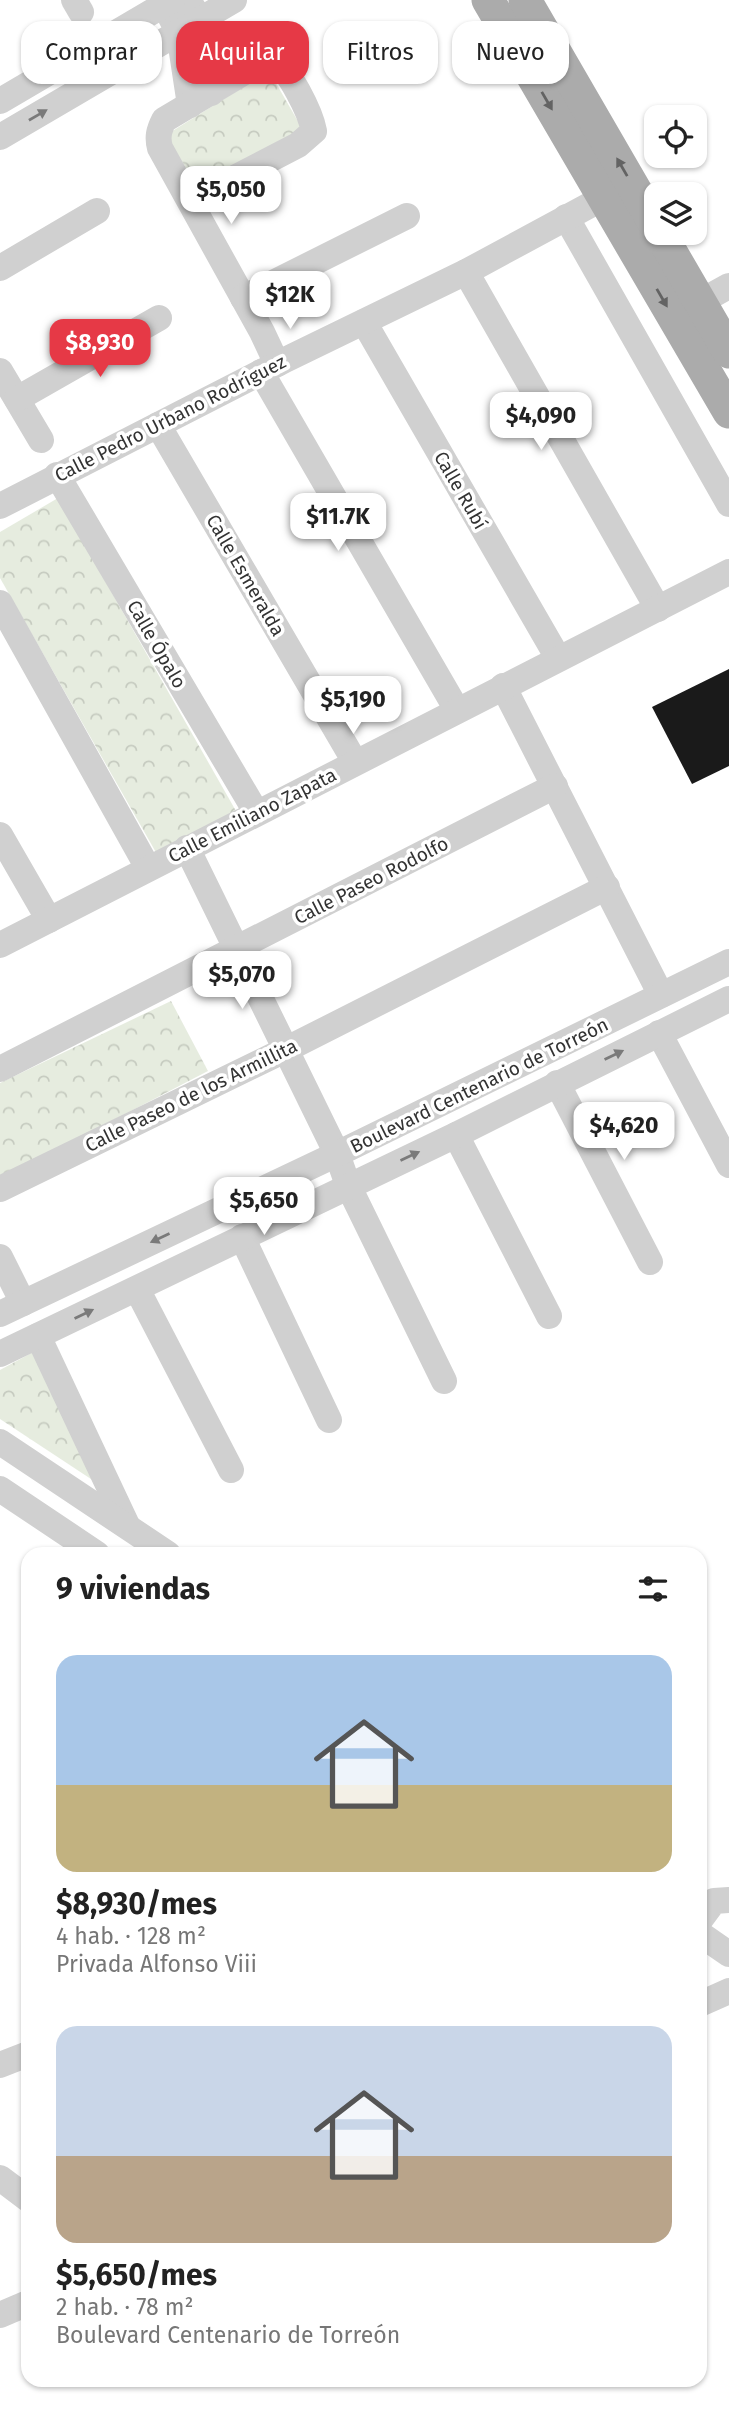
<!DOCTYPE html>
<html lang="es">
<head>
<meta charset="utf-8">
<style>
	body { margin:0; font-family:"Fira Sans",sans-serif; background:#f6f6f6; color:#222; height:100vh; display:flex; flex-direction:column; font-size:26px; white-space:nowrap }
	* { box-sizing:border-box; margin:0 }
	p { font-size:23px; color:#767676 }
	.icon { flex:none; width:38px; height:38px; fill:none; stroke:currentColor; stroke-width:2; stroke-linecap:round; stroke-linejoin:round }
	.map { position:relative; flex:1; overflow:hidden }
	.details { position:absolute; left:21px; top:1547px; width:686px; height:840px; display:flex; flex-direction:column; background:#fff; border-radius:21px; box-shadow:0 2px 5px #0004 }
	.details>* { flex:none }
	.guide { position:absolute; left:21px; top:21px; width:688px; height:63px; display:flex; gap:14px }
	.tools { position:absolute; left:644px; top:105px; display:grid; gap:14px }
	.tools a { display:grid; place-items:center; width:63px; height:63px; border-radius:14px; background:#fff; box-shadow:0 2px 5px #0004; font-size:35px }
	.price { position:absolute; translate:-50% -60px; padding:0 16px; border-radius:14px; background:#fff; color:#222; font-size:23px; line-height:46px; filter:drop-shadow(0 2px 4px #0008) }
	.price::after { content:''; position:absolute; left:50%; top:42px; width:21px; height:16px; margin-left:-10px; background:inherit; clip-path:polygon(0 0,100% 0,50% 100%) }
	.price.selected { background:#e63946; color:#fff }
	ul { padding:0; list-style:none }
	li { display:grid; align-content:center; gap:14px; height:371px; padding:0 35px }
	li span { display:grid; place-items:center; height:217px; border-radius:21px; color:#555 }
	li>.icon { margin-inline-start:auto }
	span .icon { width:126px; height:126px; fill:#fffc; stroke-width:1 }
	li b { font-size:30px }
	h2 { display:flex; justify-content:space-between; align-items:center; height:84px; padding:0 35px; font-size:30px }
	.tag { padding:0 24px; border-radius:21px; background:#fff; box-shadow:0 2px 5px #0004; font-size:24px; line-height:63px }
	.tag.selected { background:#e63946; color:#fff }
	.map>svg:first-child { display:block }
	.park { fill:url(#park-crowns) }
	.building { fill:#1a1a1a }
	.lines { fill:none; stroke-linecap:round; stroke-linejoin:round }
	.minor { stroke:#d0d0d0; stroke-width:26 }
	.major { stroke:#ababab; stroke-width:33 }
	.oneway { fill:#636363 }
	.oneway2 { fill:#7a7a7a }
	.labels { text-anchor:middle; stroke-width:7; stroke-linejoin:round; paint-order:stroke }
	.street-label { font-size:19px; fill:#333; stroke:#fff }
</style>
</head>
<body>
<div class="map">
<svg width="729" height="2409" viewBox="0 0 729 2409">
	<defs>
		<pattern id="park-crowns" width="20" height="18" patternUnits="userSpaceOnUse" patternTransform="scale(1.75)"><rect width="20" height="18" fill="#e6ecdf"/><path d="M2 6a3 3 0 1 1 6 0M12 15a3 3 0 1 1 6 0" fill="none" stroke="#c6cbc0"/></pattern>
	</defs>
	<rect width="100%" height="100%" fill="#fff"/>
	<g class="park">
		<polygon points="269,71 303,130 196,185 166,135"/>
		<polygon points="58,498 236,811 158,856 0,578 0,532"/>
		<polygon points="171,1001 208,1071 0,1179 0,1083"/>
		<polygon points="37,1350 94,1481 0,1419 0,1370"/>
	</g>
	<polygon class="building" points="729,669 729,766 692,784 652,707"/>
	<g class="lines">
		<g class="minor">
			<polyline points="74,0 81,12"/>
			<polyline points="193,8 200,20 211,93"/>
			<polyline points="171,18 179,33 190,105"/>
			<polyline points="0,101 172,0"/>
			<polyline points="0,137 234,0"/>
			<path d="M 190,201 L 298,145 L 314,131 C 310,111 289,70 273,59 L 253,67 L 164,120 C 159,130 157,137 160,148 L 262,332 L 277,364"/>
			<polyline points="566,217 729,504"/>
			<polyline points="0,268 97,211"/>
			<polyline points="466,272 658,609"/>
			<polyline points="243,298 407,216"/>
			<polyline points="700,302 729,286"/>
			<polyline points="364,322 558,658"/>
			<polyline points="0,371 41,440"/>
			<polyline points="261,372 457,710"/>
			<polyline points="17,399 159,318"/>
			<polyline points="158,425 355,762"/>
			<polyline points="57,475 256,812"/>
			<polyline points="0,506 285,360 466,272 603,198"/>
			<polyline points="0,603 148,868"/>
			<polyline points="503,686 661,995"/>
			<polyline points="0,835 49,920"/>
			<polyline points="187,848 337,1154 348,1185 444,1381"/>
			<polyline points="0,945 729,572"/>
			<polyline points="659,1033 729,1165"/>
			<polyline points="0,1069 555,786"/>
			<polyline points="557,1083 650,1262"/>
			<polyline points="456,1135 549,1316"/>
			<polyline points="0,1189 287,1049 607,887"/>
			<polyline points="242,1237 329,1420"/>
			<polyline points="0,1257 23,1303"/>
			<polyline points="137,1289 231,1470"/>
			<polyline points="0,1314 337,1154 729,962"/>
			<polyline points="38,1336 127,1525"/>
			<polyline points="0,1354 456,1135 729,999"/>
			<polyline points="0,1442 168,1554"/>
			<polyline points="0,1489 97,1554"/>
			<polyline points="700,1920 714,1901 729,1900"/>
			<polyline points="700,1934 729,1954"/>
			<polyline points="700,2004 729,1991"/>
			<polyline points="0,2065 28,2054"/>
			<polyline points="0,2178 28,2199"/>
			<polyline points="0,2315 28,2303"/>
		</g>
		<g class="major">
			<polyline points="488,0 729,412"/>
			<polyline points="525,0 656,226"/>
			<polyline points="660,233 729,352"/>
		</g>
	</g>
	<defs><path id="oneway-solid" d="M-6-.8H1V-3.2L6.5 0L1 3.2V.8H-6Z" transform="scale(1.75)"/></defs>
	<g class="oneway">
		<use href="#oneway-solid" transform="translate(547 101) rotate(60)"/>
		<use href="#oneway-solid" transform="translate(622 167) rotate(-120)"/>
		<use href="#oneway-solid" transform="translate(662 298) rotate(60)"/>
	</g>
	<g class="oneway2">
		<use href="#oneway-solid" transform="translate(38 115) rotate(-30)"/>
		<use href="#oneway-solid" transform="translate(614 1055) rotate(-26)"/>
		<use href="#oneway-solid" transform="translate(410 1156) rotate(-25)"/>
		<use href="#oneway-solid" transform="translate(160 1238) rotate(155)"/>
		<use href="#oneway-solid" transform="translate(84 1314) rotate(-26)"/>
	</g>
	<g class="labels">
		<g class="street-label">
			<text transform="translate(170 418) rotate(-27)" y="7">Calle Pedro Urbano Rodríguez</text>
			<text transform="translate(461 490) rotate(60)" y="7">Calle Rubí</text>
			<text transform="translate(246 575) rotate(60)" y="7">Calle Esmeralda</text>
			<text transform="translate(157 644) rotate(60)" y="7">Calle Ópalo</text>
			<text transform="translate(252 815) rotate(-27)" y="7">Calle Emiliano Zapata</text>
			<text transform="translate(371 880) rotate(-27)" y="7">Calle Paseo Rodolfo</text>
			<text transform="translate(479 1085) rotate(-26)" y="7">Boulevard Centenario de Torreón</text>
			<text transform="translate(191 1095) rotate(-26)" y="7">Calle Paseo de los Armillita</text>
		</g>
	</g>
</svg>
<div class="tools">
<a><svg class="icon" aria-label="locate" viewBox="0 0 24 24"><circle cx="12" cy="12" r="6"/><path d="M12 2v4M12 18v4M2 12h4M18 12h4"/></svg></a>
<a><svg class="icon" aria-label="layers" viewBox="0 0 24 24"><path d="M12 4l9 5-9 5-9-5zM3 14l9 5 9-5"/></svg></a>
</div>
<b class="price" style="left:231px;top:226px">$5,050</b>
<b class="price" style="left:290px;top:331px">$12K</b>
<b class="price selected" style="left:100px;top:379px">$8,930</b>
<b class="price" style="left:541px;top:452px">$4,090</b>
<b class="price" style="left:338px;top:553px">$11.7K</b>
<b class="price" style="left:353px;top:736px">$5,190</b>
<b class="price" style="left:242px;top:1011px">$5,070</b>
<b class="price" style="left:624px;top:1162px">$4,620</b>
<b class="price" style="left:264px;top:1237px">$5,650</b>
<div class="guide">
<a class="tag">Comprar</a>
<a class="tag selected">Alquilar</a>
<a class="tag">Filtros</a>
<a class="tag">Nuevo</a>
</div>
<section class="details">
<h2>9 viviendas<svg class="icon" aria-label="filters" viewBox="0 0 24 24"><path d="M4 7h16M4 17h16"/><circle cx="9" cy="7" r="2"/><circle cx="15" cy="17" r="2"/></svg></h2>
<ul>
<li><span style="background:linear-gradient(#a9c7e8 60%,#c2b280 0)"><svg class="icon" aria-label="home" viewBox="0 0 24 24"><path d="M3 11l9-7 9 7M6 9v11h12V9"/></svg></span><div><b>$8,930/mes</b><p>4 hab. · 128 m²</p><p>Privada Alfonso Viii</p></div></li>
<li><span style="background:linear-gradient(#c9d6e8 60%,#b9a48a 0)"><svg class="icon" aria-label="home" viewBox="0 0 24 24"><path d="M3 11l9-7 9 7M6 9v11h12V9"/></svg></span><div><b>$5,650/mes</b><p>2 hab. · 78 m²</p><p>Boulevard Centenario de Torreón</p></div></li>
</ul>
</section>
</div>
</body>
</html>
